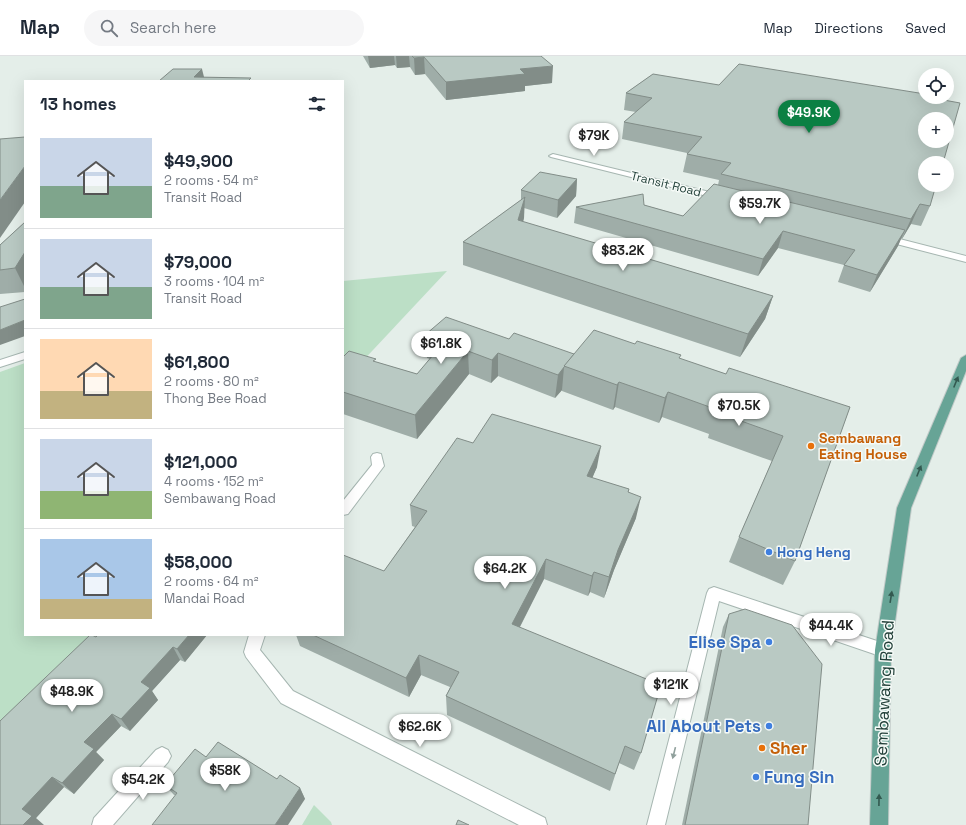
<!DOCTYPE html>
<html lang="en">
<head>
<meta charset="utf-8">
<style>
	body { margin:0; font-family:"Space Grotesk",sans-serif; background:#f6f6f7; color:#1f2937; height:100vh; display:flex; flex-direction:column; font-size:15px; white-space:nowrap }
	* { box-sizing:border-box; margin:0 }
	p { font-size:13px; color:#747a83 }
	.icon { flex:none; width:22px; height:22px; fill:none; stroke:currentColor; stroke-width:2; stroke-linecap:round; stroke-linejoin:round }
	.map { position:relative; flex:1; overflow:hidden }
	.details { position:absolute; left:24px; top:24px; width:320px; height:556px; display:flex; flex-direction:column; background:#fff; border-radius:0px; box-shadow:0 4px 16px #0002 }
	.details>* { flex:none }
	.tools { position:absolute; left:918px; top:12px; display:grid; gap:8px }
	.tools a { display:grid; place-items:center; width:36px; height:36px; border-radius:50%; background:#fff; box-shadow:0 4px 16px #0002; font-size:20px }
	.price { position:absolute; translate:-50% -34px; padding:0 9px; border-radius:14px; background:#fff; color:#222; font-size:13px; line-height:26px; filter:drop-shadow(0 1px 2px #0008) }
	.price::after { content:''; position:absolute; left:50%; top:24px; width:12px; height:9px; margin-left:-6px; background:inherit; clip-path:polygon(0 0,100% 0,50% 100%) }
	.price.current { background:#0b8043; color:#fff }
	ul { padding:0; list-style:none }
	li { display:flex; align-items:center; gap:12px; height:100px; padding:0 16px }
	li+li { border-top:1px solid #e0e1e3 }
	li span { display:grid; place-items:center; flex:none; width:112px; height:80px; border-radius:0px; color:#555 }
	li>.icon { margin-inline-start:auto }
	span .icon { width:48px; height:48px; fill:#fffc; stroke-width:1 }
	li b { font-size:17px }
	h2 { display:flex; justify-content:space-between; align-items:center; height:48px; padding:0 16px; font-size:17px }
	header { display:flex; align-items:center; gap:24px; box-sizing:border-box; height:56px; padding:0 20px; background:#fff; border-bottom:1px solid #e0e1e3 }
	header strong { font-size:19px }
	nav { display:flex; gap:22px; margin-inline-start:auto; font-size:14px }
	.search { width:280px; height:36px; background:#f6f6f7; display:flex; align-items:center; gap:10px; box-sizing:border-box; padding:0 14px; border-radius:22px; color:#747a83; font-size:15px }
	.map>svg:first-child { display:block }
	.green { fill:#bcdfc6 }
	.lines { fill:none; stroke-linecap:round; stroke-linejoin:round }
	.minor-casing { stroke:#a6b6b1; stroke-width:2 }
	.major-casing { stroke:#c1cac8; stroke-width:2 }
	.minor { fill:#fff; fill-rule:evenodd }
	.major { fill:#67a496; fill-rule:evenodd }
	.wall { fill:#9fada8 }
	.shaded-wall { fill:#828d88 }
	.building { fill:#b9c9c3; stroke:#828d88; fill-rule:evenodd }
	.oneway { fill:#335950 }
	.oneway2 { fill:#90a09c }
	.food-dot { fill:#e8710a; stroke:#f5faf7; stroke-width:1.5 }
	.shop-dot { fill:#3f7fe0; stroke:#f5faf7; stroke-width:1.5 }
	.labels { text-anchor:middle; stroke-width:3; stroke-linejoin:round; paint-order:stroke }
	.far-street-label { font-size:12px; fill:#224039; stroke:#f5faf7 }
	.food-label { font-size:14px; font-weight:bold; fill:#c56008; stroke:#f5faf7; text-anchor:start }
	.shop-label { font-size:14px; font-weight:bold; fill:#366cbe; stroke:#f5faf7; text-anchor:start }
	.near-shop-label { font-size:17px; font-weight:bold; fill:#366cbe; stroke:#f5faf7; text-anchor:end }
	.near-street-label { font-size:17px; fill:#224039; stroke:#f5faf7 }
	.near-food-label { font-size:17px; font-weight:bold; fill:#c56008; stroke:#f5faf7; text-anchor:start }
</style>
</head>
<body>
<header>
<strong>Map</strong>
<div class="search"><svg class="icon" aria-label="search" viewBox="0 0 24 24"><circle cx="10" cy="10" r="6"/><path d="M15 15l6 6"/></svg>Search here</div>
<nav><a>Map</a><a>Directions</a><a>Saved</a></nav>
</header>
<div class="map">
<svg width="966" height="769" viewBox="0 0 966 769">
	<rect width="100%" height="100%" fill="#e4eee9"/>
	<g class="green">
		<polygon points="447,215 343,326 343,225"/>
		<polygon points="25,307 25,579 105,579 0,683 0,316"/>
		<polygon points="314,749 331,766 332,769 302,769"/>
	</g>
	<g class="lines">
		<g class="minor-casing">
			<g id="minor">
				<polygon points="553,98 722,139 723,141 719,143 551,101 549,100"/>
				<polygon points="884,179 966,200 966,206 881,184 880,182 881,180"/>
				<polygon points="25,296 25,303 0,311 0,304"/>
				<polygon points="377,397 381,398 384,410 348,458 343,459 343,445 372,409 371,401 373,398"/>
				<polygon points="714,531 883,587 889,589 891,594 889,599 883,601 719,545 665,769 647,769 707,537 709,533"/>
				<polygon points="249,579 265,579 260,594 293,635 545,762 547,769 519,769 281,647 246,601 244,596"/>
				<polygon points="162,691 168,694 171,700 168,706 113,769 92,769 94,762 156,694"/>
			</g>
		</g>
		<g class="major-casing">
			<polygon id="major" points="966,299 966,315 911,452 891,594 888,769 870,769 875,594 897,452 961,302"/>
		</g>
		<use href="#minor" class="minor"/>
		<use href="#major" class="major"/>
	</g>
	<g class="wall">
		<polygon points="363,0 541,0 552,27 525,30 525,35 446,44 425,18 415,19 410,11 397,12 395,9 370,12"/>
		<polygon points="653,18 930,150 921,170 911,168 902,183 901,182 898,190 870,236 838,226 844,209 778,192 758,220 574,167 576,151 644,149 683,160 718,129 719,124 683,116 687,98 687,97 622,83 624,66 636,56 624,54 626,37"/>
		<polygon points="577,123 576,140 557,162 524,152 524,162 523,166 773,240 765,263 740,301 463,209 463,186 521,144 521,134"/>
		<polygon points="25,166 25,236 0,238 0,189"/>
		<polygon points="425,279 509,283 574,298 680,303 726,318 850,351 795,505 783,529 729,506 739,481 772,405 708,382 709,378 662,361 659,367 615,351 613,354 562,335 562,334 555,342 498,320 491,327 469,318 417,383 343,358 343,301 376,306 417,318 430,303 427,302"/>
		<polygon points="473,387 597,411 592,422 629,433 628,437 636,462 614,514 604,542 590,536 588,540 544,523 520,571 641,697 634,714 619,707 610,735 447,659 446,640 450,631 421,619 409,641 300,590 296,579 343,579 384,515 415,471 412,470 410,449"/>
		<polygon points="729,558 808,769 682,769 723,571"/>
		<polygon points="207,579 185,606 180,604 152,635 158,644 130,675 121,670 96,696 104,704 74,738 64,731 36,762 0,769 96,581"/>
		<polygon points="206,701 277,723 300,732 305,743 174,739 165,729"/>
	</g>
	<g class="shaded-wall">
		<polygon points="368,0 394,0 395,9 370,12"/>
		<polygon points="396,0 409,0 410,11 397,12"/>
		<polygon points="424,1 425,18 415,19 414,2"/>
		<polygon points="553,10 552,27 525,30 525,35 446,44 446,26 520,13"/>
		<polygon points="202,13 205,25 194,21"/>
		<polygon points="25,110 25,146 0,182 0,144"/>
		<polygon points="577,123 576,140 557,162 558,144"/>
		<polygon points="525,141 524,162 517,186 518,164"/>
		<polygon points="920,148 911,168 902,183 911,163"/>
		<polygon points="905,174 898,190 870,236 877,219"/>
		<polygon points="783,175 778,192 758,220 763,203"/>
		<polygon points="25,196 25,232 15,212"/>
		<polygon points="773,240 765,263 740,301 748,278"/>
		<polygon points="25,264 25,280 0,289 0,274"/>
		<polygon points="468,295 469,318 417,383 415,359"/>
		<polygon points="498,297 498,320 491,327 492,304"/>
		<polygon points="564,311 562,334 555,342 558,319"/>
		<polygon points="619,326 615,351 613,354 617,329"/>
		<polygon points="668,336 662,361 659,367 665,342"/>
		<polygon points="601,390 597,411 584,441 587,420"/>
		<polygon points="641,441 636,462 614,514 604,542 609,521 618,494"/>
		<polygon points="546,503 544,523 511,588 512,568"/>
		<polygon points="594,516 590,536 588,540 592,520"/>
		<polygon points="189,579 207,579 185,606 177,593"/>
		<polygon points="173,591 180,604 152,635 158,644 130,675 121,663 141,626"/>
		<polygon points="419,599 421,619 409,641 406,622"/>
		<polygon points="112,658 121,670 96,696 104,704 74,738 62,727 84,686"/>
		<polygon points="52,721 64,731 36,762 44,769 23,769 22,753"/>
		<polygon points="300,732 305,743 288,769 275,769"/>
	</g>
	<g class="building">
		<polygon points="412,0 541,0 553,10 520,13 525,18 446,26 424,1 414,2"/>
		<path d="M 739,8 L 925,38 L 925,41 L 933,41 L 933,42 L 960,47 L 943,107 L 925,107 L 925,129 L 936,129 L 930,150 L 920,148 L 911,163 L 721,118 L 731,107 L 687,98 L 702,81 L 624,66 L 652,42 L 626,37 L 653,18 L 719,29 ZM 925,63 L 947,63 L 947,85 L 925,85 Z"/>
		<polygon points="173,13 202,13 194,21 251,22 248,25 159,25"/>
		<polygon points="25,81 25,110 0,144 0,83"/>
		<polygon points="540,116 577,123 558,144 521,134"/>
		<polygon points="714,128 905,174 877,219 844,209 855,194 783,175 763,203 576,151 643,138 644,149 683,160"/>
		<polygon points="525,141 518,164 773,240 748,278 463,186"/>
		<polygon points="25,166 25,196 15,212 0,214 0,189"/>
		<polygon points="25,243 25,264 0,274 0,251"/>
		<polygon points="446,261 509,283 514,277 574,298 558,319 498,297 492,304 468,295 415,359 343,336 343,301 349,295 376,303 373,305 417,318 444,286 425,279"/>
		<polygon points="594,274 635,288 637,285 681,299 679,302 726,318 729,312 850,351 795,505 739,481 783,380 716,356 718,354 668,336 665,342 619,326 617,329 564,310"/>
		<polygon points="492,358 601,390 587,420 629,433 628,436 641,441 618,494 609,521 594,516 592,520 546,503 512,568 661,629 641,697 625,690 615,718 446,640 459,616 419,599 406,622 313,579 343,579 343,499 384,515 427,455 410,449 457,382 473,387"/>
		<polygon points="745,553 792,569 822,608 808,769 685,769 729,558"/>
		<polygon points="90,579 92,579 96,581 98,579 189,579 177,593 173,591 141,626 150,632 121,663 112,658 84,686 94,693 62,727 52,721 22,753 32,760 23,769 0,769 0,665"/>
		<polygon points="218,686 277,723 280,719 300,732 275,769 152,769 177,737 165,729 195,693 206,701"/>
		<polygon points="458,764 469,769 456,769"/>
	</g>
	<defs><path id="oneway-solid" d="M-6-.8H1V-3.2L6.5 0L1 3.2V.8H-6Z"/></defs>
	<g class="oneway">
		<use href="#oneway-solid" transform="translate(956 326) rotate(-68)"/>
		<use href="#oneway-solid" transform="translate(919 415) rotate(-68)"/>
		<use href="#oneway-solid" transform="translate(891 541) rotate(-81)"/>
		<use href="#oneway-solid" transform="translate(879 744) rotate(-89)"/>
	</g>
	<use class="oneway2" href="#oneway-solid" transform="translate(674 697) rotate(104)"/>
	<g class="food-dot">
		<circle cx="811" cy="390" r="4"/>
		<circle cx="762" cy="692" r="4"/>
	</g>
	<g class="shop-dot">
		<circle cx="769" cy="496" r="4"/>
		<circle cx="769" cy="586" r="4"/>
		<circle cx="769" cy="670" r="4"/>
		<circle cx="756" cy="721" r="4"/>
	</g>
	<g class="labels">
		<g class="far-street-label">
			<text transform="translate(666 128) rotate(14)" y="4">Transit Road</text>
		</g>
		<g class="food-label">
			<text x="819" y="387">Sembawang<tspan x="819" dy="16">Eating House</tspan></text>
		</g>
		<g class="shop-label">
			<text x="777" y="501">Hong Heng</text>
		</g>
		<g class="near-shop-label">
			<text x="761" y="592">Elise Spa</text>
			<text x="761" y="676">All About Pets</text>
			<text x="764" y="727" text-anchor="start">Fung Sin</text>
		</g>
		<g class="near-street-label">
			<text transform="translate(884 637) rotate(-87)" y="6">Sembawang Road</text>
		</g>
		<g class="near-food-label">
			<text x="770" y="698">Sher</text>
		</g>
	</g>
</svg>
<div class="tools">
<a><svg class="icon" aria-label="locate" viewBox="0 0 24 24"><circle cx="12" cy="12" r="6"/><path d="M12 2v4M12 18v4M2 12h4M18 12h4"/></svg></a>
<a>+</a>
<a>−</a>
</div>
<b class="price current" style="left:809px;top:78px">$49.9K</b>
<b class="price" style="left:594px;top:101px">$79K</b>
<b class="price" style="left:760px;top:169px">$59.7K</b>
<b class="price" style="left:623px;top:216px">$83.2K</b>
<b class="price" style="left:441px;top:309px">$61.8K</b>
<b class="price" style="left:739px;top:371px">$70.5K</b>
<b class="price" style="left:505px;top:534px">$64.2K</b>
<b class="price" style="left:831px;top:591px">$44.4K</b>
<b class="price" style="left:671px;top:650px">$121K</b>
<b class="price" style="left:72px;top:657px">$48.9K</b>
<b class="price" style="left:420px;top:692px">$62.6K</b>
<b class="price" style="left:225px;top:736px">$58K</b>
<b class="price" style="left:143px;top:745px">$54.2K</b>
<section class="details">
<h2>13 homes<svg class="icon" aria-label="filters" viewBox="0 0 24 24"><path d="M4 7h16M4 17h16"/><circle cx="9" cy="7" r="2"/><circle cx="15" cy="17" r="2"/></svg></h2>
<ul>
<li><span style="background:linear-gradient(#c9d6e8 60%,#7fa58c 0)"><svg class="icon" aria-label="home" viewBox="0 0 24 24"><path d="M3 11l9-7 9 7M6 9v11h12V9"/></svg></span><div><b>$49,900</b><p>2 rooms · 54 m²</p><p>Transit Road</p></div></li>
<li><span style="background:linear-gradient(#c9d6e8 60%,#7fa58c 0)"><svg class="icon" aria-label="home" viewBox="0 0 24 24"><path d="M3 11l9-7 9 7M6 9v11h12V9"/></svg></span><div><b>$79,000</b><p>3 rooms · 104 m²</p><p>Transit Road</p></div></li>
<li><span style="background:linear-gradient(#ffd9b3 65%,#c2b280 0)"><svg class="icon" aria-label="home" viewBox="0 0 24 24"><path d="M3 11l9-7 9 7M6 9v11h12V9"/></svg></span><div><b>$61,800</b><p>2 rooms · 80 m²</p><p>Thong Bee Road</p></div></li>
<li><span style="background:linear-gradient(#c9d6e8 65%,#8fb573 0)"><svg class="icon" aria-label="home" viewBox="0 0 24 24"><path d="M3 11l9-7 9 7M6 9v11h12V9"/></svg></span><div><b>$121,000</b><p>4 rooms · 152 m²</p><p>Sembawang Road</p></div></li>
<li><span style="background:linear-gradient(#a9c7e8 75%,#c2b280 0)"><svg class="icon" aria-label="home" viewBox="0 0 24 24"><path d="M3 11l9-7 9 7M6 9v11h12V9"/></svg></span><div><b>$58,000</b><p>2 rooms · 64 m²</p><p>Mandai Road</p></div></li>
</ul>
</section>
</div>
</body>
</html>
